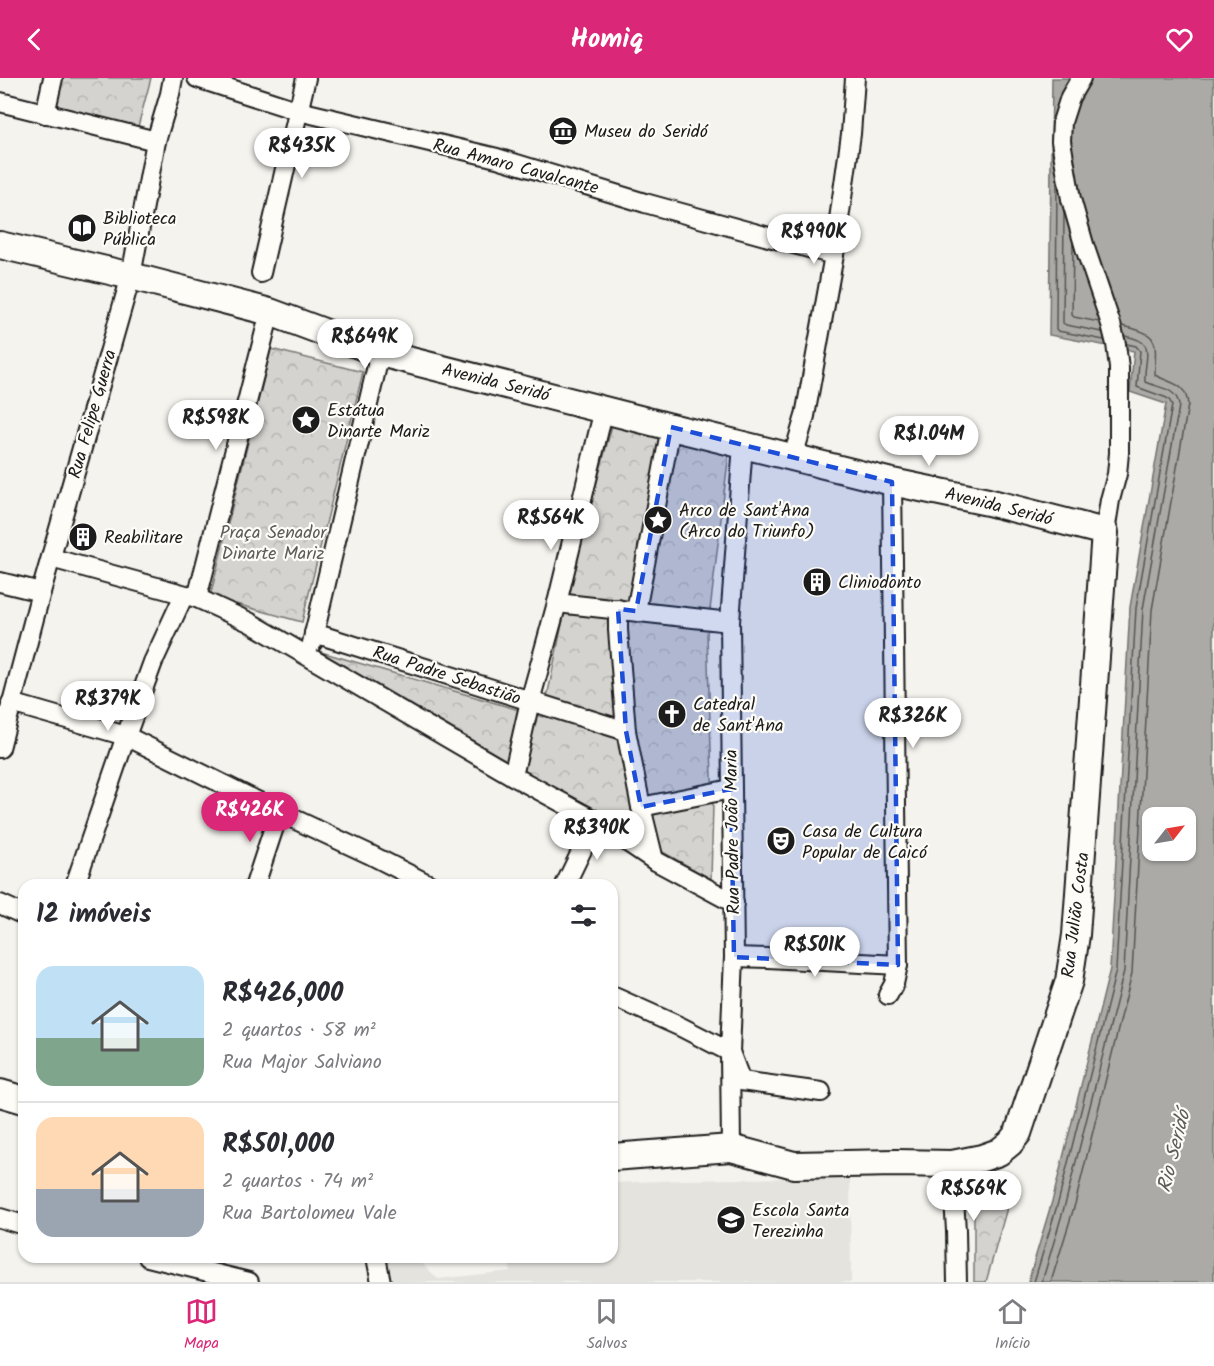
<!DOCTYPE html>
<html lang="pt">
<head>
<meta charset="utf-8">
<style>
	body { margin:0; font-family:Kalam,sans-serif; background:#f2f2f3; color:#2b2b33; height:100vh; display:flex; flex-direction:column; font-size:22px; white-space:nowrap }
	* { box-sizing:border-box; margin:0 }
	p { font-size:20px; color:#7c7c81 }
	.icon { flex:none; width:33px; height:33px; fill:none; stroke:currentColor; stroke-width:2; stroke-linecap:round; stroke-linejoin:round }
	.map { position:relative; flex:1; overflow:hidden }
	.drawer { position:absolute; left:18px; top:801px; width:600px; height:384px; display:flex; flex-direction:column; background:#fff; border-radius:18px; box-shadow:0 2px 4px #0004 }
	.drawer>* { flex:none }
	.needle { width:39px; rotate:59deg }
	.fabs { position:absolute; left:1142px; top:729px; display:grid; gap:12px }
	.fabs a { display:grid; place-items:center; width:54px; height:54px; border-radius:12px; background:#fff; box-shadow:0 2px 4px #0004; font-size:30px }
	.price { position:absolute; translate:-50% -51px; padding:0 14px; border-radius:21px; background:#fff; color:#222; font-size:20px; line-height:39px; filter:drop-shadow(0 2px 3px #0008) }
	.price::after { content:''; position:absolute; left:50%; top:36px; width:18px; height:14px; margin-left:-9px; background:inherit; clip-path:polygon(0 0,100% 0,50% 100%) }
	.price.active { background:#db2777; color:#fff }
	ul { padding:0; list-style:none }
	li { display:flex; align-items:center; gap:18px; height:150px; padding:0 18px }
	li+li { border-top:2px solid #e1e1e2 }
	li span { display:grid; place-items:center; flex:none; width:168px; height:120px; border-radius:18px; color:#555 }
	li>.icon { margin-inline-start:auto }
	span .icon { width:72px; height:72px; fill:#fffc; stroke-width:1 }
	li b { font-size:26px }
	h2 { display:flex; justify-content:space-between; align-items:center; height:72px; padding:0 18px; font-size:26px }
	header { display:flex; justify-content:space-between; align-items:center; height:78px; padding:0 18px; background:#db2777; color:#fff; font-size:27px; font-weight:700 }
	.dock { display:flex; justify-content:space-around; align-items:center; height:84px; border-top:2px solid #e1e1e2; background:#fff; font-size:16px; color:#7c7c81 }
	.dock a { display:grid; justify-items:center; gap:3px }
	.dock .active { color:#db2777 }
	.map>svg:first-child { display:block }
	.built { fill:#e4e3de }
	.park { fill:url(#park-crowns); stroke:#787876; stroke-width:1.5 }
	.water { fill:#abaaa6; stroke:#72716f; stroke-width:1.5; fill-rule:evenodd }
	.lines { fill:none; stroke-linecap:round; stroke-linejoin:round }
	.shore { stroke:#555553; stroke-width:1.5 }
	.street-casing { stroke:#1c1c1c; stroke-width:22 }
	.secondary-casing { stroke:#1c1c1c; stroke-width:30 }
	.street { stroke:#fdfcf7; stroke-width:18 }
	.secondary { stroke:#fdfcf7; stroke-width:26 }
	.marked { fill:#1d4ed8; fill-opacity:0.2; stroke:#1d4ed8; stroke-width:4.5; stroke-dasharray:12 8; stroke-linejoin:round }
	.labels { text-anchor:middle; stroke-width:4.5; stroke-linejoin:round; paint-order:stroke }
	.poi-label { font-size:18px; fill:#1c1c1c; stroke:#fdfcf7; text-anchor:start }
	.street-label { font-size:18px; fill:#1c1c1c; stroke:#fdfcf7 }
	.park-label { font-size:18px; fill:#5c5c5b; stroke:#fdfcf7 }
	.water-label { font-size:20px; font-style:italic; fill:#5c5c5a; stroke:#fdfcf7 }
</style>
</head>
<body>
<header><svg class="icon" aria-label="back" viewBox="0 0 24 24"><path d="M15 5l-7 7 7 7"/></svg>Homiq<svg class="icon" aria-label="heart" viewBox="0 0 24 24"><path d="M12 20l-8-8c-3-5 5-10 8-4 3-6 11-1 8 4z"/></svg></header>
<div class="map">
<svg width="1214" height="1204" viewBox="0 0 1214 1204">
	<defs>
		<pattern id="park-crowns" width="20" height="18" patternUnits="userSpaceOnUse" patternTransform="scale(1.5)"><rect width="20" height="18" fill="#d4d3cf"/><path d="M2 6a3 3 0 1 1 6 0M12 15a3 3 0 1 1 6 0" fill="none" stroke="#b5b5b1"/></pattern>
	</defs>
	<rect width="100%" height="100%" fill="#f4f3ee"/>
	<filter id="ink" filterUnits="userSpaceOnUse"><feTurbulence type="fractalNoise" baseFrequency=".0167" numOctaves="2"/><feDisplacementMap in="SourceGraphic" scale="12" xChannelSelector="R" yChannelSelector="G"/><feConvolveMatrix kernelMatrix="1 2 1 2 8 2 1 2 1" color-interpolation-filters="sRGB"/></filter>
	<g filter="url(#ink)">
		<polygon class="built" points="850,1099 851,1204 389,1204 386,1179 416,1179 438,1201 510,1193 510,1179 612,1179 612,1105 683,1102"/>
		<g class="park">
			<polygon points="52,0 151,0 136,56 47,34"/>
			<polygon points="271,271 363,294 302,544 210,519"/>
			<polygon points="614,340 730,366 707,557 713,727 711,801 287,564 543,639 572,497"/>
			<polygon points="974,1104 1014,1105 986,1204 974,1204"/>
		</g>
		<path class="water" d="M 1052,0 L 1214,0 L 1214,1204 L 1028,1204 L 1053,1120 L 1110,891 L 1130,529 L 1166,326 L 1130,314 L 1134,273 L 1049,257 ZM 1152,740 L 1185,740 L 1185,772 L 1152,772 Z"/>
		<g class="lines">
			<g class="shore">
				<polyline points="1057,100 1056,251 1058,253 1104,262"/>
				<polyline points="1064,135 1063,245 1066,247 1102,254"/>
				<polyline points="1073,165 1072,237 1074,239 1099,244"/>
				<polyline points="1034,1204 1059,1121 1116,892 1136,530 1172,327 1170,323 1167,320 1137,309 1140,273 1136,268 1127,266"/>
				<path d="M 1042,1204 L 1066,1123 L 1124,893 L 1143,531 L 1179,328 C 1178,310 1159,310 1145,304 C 1143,279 1159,264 1125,258"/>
				<path d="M 1051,1204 L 1075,1126 L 1132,895 L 1152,532 L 1188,327 C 1186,304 1171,306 1155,297 C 1155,263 1162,256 1122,248"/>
			</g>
			<g class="street-casing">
				<g id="street">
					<polyline points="197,0 299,33 497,80 645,125 834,177"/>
					<polyline points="1081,0 1070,19 1062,44 1061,63 1071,121 1085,170 1111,246 1116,266 1119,290 1119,375 1117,396 1110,422 1105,454"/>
					<polyline points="0,24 156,63"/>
					<polyline points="45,36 53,0"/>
					<polyline points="261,195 306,0"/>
					<polyline points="793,379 805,338 834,177 851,56 855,0"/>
					<polyline points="51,480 197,520 249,544 513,698 596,743 654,782 734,825"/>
					<polyline points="0,504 41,514"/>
					<polyline points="197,520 270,234"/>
					<polyline points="557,525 730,544"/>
					<polyline points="618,531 618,552 626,653 641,729 654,782"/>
					<polyline points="636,533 671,349"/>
					<polyline points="314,555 626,653"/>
					<polyline points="312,565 380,275"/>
					<polyline points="11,625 126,658 279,734 369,776 430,807"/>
					<polyline points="0,670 41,514 131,198 156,63 170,16 173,0"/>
					<polyline points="513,698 530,623 557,525 604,331"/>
					<polyline points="641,729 731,711"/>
					<polyline points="75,807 126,658 153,584 184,517"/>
					<polyline points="255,807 279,734"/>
					<polyline points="565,807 596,743"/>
					<polyline points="0,826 24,837"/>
					<polyline points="734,879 768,880 898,887"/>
					<polyline points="888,917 894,906 898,887 892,404"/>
					<polyline points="612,918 681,949 730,974 741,1003 821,1014"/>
					<polyline points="731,1070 730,974 734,879 730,544 743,366"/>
					<polyline points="952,1086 956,1153 957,1204"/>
					<polyline points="0,1140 24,1147"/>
					<polyline points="148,1179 249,1204"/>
					<polyline points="376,1179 381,1204"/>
				</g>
			</g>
			<g class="secondary-casing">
				<g id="secondary">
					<polyline points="0,167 131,198 270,234 380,275 671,349 892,404 988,424 1105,454 1076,857 1069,903 1018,1055 1010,1065 999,1074 982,1080 952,1086 896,1085 794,1087 731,1070 612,1079"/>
					<polyline points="0,1015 24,1022"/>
				</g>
			</g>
			<use href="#street" class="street"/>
			<use href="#secondary" class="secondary"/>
		</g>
	</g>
	<path class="marked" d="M 671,349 L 892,404 L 898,887 L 734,879 L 731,711 L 641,729 L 626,653 L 618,531 L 636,533 Z"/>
	<defs>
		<g id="museum-disc" transform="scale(1.5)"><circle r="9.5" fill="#1c1c1c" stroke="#fdfcf7"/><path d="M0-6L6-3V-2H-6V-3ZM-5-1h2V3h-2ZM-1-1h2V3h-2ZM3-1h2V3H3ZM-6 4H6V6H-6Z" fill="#fff"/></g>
		<g id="library-disc" transform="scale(1.5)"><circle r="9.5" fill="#1c1c1c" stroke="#fdfcf7"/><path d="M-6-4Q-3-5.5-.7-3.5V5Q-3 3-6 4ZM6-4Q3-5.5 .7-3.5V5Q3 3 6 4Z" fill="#fff"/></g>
		<g id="sight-disc" transform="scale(1.5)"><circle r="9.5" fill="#1c1c1c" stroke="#fdfcf7"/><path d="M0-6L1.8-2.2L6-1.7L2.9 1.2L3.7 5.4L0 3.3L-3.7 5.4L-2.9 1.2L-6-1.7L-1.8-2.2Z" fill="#fff"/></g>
		<g id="building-disc" transform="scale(1.5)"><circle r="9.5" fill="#1c1c1c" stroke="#fdfcf7"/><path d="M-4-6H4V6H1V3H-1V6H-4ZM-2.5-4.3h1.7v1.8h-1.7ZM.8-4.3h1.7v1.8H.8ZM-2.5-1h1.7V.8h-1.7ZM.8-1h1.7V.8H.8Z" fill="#fff"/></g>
		<g id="church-disc" transform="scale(1.5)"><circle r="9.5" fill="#1c1c1c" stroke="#fdfcf7"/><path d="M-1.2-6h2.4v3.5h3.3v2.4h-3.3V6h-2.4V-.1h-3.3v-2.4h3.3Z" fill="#fff"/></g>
		<g id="theatre-disc" transform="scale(1.5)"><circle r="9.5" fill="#1c1c1c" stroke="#fdfcf7"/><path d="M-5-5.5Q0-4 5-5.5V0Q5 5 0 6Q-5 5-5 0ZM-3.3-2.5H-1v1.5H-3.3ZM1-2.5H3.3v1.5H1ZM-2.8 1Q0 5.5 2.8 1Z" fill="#fff"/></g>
		<g id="school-disc" transform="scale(1.5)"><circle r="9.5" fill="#1c1c1c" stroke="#fdfcf7"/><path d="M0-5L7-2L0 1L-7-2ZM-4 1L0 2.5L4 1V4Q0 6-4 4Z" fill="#fff"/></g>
	</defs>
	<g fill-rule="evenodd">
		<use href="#museum-disc" x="563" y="53"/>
		<use href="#library-disc" x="82" y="150"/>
		<use href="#sight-disc" x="306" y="342"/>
		<use href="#sight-disc" x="658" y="442"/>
		<use href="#building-disc" x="83" y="459"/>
		<use href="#building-disc" x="817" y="504"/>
		<use href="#church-disc" x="672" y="636"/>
		<use href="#theatre-disc" x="781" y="763"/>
		<use href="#school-disc" x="731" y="1142"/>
	</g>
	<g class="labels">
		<g class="poi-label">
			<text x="584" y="59">Museu do Seridó</text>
			<text x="103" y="146">Biblioteca<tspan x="103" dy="21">Pública</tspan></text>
			<text x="327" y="338">Estátua<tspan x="327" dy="21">Dinarte Mariz</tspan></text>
			<text x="679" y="438">Arco de Sant'Ana<tspan x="679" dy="21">(Arco do Triunfo)</tspan></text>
			<text x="104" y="465">Reabilitare</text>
			<text x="838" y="510">Cliniodonto</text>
			<text x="693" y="632">Catedral<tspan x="693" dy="21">de Sant'Ana</tspan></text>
			<text x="802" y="759">Casa de Cultura<tspan x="802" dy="21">Popular de Caicó</tspan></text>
			<text x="752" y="1138">Escola Santa<tspan x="752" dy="21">Terezinha</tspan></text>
		</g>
		<g class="street-label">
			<text transform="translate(516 88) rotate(15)" y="6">Rua Amaro Cavalcante</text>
			<text transform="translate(496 304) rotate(14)" y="6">Avenida Seridó</text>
			<text transform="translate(92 336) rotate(-74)" y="6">Rua Felipe Guerra</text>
			<text transform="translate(999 428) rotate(14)" y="6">Avenida Seridó</text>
			<text transform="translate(447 597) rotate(18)" y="6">Rua Padre Sebastião</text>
			<text transform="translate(732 754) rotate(-91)" y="6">Rua Padre João Maria</text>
			<text transform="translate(1075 837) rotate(-83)" y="6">Rua Julião Costa</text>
		</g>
		<g class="park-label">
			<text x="273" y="460">Praça Senador<tspan x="273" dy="21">Dinarte Mariz</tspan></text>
		</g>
		<g class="water-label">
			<text transform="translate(1173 1073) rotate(-76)" y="7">Rio Seridó</text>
		</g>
	</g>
</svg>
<div class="fabs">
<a><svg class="needle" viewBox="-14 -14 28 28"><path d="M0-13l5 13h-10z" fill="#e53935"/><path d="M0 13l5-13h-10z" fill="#7c7c81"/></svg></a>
</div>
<b class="price" style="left:302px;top:101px">R$435K</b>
<b class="price" style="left:814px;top:187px">R$990K</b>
<b class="price" style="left:365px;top:292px">R$649K</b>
<b class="price" style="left:216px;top:373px">R$598K</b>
<b class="price" style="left:929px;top:389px">R$1.04M</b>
<b class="price" style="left:551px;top:473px">R$564K</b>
<b class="price" style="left:108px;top:654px">R$379K</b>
<b class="price" style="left:913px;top:671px">R$326K</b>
<b class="price active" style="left:250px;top:765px">R$426K</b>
<b class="price" style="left:597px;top:783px">R$390K</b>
<b class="price" style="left:815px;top:900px">R$501K</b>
<b class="price" style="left:974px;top:1144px">R$569K</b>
<section class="drawer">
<h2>12 imóveis<svg class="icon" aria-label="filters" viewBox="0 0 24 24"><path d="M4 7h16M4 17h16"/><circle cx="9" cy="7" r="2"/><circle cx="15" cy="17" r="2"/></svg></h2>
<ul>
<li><span style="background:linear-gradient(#bfe0f5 60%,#7fa58c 0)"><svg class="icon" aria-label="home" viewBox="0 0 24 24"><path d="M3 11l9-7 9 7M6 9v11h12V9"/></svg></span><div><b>R$426,000</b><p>2 quartos · 58 m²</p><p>Rua Major Salviano</p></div></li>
<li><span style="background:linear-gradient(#ffd9b3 60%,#9aa5b1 0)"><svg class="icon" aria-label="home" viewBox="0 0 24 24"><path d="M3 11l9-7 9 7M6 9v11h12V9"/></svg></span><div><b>R$501,000</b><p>2 quartos · 74 m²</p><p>Rua Bartolomeu Vale</p></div></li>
</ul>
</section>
</div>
<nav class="dock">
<a class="active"><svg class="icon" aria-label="map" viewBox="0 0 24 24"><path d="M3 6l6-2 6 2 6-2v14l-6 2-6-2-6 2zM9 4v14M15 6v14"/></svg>Mapa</a>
<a><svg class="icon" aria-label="saved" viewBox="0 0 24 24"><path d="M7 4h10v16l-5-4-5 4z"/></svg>Salvos</a>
<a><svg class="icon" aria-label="home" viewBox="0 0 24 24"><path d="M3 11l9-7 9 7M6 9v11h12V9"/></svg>Início</a>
</nav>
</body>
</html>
